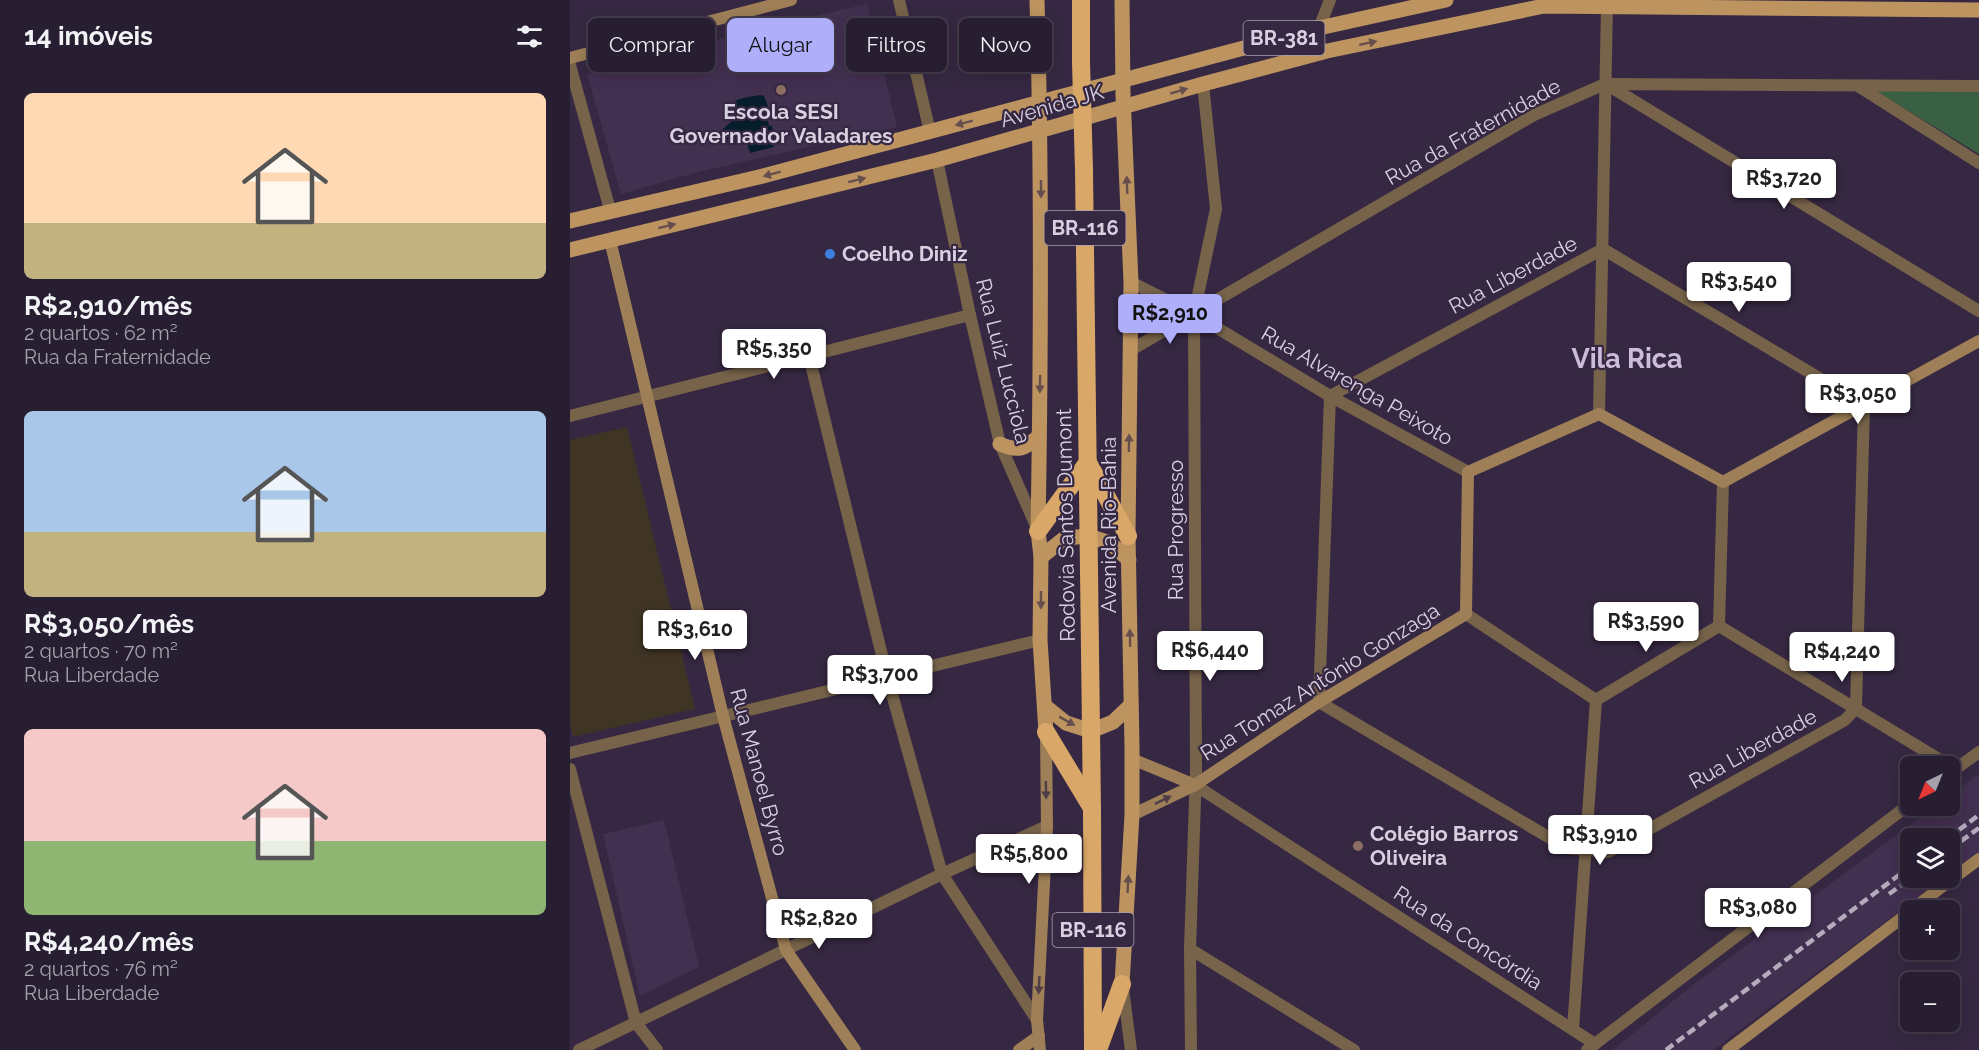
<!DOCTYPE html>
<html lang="pt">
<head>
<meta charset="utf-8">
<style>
	body { margin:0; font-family:Raleway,sans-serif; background:#342b3e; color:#f1f3f6; height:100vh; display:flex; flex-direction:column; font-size:22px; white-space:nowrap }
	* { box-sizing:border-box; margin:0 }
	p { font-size:20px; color:#a5a2ac }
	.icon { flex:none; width:33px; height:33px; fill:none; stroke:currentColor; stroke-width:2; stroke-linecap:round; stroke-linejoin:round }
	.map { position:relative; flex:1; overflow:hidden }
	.sheet { display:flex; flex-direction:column; background:#281e32; width:570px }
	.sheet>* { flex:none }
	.banner { position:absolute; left:18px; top:18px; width:570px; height:54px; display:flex; gap:12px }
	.needle { width:39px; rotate:223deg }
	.controls { position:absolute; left:1330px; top:756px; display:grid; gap:12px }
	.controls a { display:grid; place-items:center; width:60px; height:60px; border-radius:9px; background:#281e32; box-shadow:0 3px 15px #0003,0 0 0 2px #443c4d; font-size:30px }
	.price { position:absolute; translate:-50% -51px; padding:0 14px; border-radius:6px; background:#fff; color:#222; font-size:20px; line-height:39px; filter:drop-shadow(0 2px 3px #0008) }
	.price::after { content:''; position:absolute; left:50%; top:36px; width:18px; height:14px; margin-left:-9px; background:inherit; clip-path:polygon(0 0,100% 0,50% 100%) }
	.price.on { background:#aeaefa; color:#111 }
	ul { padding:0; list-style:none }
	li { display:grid; align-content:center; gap:12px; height:318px; padding:0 24px }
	li span { display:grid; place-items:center; height:186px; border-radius:9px; color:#555 }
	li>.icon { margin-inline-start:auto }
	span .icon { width:108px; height:108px; fill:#fffc; stroke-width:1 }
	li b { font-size:26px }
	h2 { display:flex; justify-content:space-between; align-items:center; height:72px; padding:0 24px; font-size:26px }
	.pill { padding:0 21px; border-radius:9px; background:#281e32; box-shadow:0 3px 15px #0003,0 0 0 2px #443c4d; font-size:21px; line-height:54px }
	.pill.on { background:#aeaefa; color:#111 }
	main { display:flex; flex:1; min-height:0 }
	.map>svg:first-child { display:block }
	.industrial { fill:#403525 }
	.built { fill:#423051 }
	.green { fill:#3a6043 }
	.water { fill:#061d2b }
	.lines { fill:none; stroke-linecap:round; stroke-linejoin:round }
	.street { stroke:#77634a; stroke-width:12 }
	.secondary { stroke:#9e7f57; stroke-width:12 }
	.primary { stroke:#bd9460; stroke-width:15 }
	.highway { stroke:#d9a868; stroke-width:18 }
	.rail { stroke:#b4abbd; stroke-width:4.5; stroke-dasharray:9 4.5; stroke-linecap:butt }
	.highway-bridge { stroke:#d9a868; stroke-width:18 }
	.oneway { fill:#654e4c }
	.oneway2 { fill:#503e47 }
	.education-dot { fill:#8d6e63; stroke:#362842; stroke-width:2 }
	.shop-dot { fill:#3f7fe0; stroke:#362842; stroke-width:2 }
	.labels { text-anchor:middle; stroke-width:4.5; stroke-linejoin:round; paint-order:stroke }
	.shield { fill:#362842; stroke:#a79eb1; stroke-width:1.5 }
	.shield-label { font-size:20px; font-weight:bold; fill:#d8d0e0 }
	.street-label { font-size:21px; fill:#d8d0e0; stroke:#362842 }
	.poi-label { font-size:21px; font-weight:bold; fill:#d8d0e0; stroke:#362842; text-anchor:start }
	.district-label { font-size:27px; font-weight:bold; fill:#ccbcdc; stroke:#362842 }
</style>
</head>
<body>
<main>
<section class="sheet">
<h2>14 imóveis<svg class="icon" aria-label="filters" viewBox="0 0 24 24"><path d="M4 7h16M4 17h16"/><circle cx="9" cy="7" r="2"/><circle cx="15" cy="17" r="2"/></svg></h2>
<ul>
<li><span style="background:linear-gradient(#ffd9b3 70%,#c2b280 0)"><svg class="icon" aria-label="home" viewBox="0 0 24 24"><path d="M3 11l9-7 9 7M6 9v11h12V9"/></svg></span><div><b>R$2,910/mês</b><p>2 quartos · 62 m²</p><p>Rua da Fraternidade</p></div></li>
<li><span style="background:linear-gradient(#a9c7e8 65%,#c2b280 0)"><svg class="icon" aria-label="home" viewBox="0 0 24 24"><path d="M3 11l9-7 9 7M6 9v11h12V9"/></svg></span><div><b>R$3,050/mês</b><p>2 quartos · 70 m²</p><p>Rua Liberdade</p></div></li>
<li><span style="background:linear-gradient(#f6c9c9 60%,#8fb573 0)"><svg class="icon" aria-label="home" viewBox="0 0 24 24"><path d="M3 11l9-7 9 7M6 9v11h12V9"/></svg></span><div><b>R$4,240/mês</b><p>2 quartos · 76 m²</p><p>Rua Liberdade</p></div></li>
</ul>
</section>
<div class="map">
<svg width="1409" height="1050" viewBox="0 0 1409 1050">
	<rect width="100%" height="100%" fill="#362842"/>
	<polygon class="industrial" points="57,427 125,709 3,737 0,723 0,440"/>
	<g class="built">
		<polygon points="297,4 327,127 128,172 51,194 17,74 94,52"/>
		<polygon points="1409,774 1409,852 1380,873 1380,838 1341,838 1341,878 1374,878 1143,1050 1043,1050 1124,984 1366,806 1380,806 1380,795"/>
		<polygon points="94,820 129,967 70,996 33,834"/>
	</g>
	<polygon class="green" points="1301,88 1409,91 1409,154"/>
	<path class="water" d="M 190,95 L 194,96 L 199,109 L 196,112 L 199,126 L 202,126 L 205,136 L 202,141 L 204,147 L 180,153 L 175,137 L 170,134 L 169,144 L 166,145 L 161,142 L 154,141 L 150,132 L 162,121 C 156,97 171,99 190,95 Z"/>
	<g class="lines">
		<g class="street">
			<polyline points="329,0 360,132"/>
			<polyline points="749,28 760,0"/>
			<polyline points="0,65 40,210"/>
			<polyline points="1036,84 1409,311"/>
			<polyline points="1288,86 1409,163"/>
			<polyline points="367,160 400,315 430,444 467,528"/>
			<polygon points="1033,249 1294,405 1286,708 1275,720 1038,852 997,848 749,702 760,396"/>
			<polyline points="561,282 624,314 760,396 898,472"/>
			<polyline points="561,350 964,115 1035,84 1409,86"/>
			<polyline points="239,356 317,676 372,874 467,1020"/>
			<polyline points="1029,414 1037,6"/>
			<polyline points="0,416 400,315"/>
			<polyline points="896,614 1026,700 1149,626 1153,482"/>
			<polyline points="1149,626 1380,766"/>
			<polyline points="0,753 470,640"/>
			<polyline points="0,769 66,1023 87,1050"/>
			<polyline points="1380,773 1409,752"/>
			<polyline points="625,785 1025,1044"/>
			<polyline points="620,949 784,1050"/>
			<polyline points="553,989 561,1050"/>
			<polyline points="1003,1029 1026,700"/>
			<polyline points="9,1050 372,874 477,826"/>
			<polyline points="621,1050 620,949 626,770 624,314 646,209 633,84"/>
			<polyline points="1017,1050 1341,803"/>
		</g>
		<g class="secondary">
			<polyline points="0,58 221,0"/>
			<polyline points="40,240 153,716 216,950 285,1050"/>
			<polyline points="562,759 625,785"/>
			<polyline points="562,815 625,785 749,702 896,614 898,472 1029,414 1153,482 1409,341"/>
			<polyline points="1341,910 1409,859"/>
			<polyline points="449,1050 469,1036"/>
			<polyline points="470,1050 467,1020 477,826 476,734"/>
			<polyline points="1158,1050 1341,911"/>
		</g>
		<g class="primary">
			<path d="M 467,0 C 472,177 471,354 468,531 L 471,557 L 470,640 L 476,732"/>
			<polyline points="0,221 189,177 749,28 876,0"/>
			<polyline points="0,250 367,160 633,84 757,51 974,6 1409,10"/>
			<path d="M 430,444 C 448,452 455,449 469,436"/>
			<polyline points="471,557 495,538 518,536 540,543 559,560"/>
			<polyline points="475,706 496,723 521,731 543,722 561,705"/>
			<polyline points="552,984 562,815 562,747 558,536 561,282 553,95 552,0"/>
		</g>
		<g class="highway">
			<polyline points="511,0 511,62"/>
			<polyline points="514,170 522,810 523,1050"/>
			<polyline points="520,466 558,536"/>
			<polyline points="468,531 518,462"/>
			<polyline points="476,732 522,808"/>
			<polyline points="528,1050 552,984"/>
		</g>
		<g class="rail">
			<polyline points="1378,838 1409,815"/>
			<polyline points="1380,849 1409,828"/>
			<polyline points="1319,894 1341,878"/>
			<polyline points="1096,1050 1341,866"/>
		</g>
		<polyline class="highway-bridge" points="511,62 514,170"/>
	</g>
	<defs><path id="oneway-solid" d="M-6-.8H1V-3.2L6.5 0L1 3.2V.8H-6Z" transform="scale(1.5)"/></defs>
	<g class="oneway">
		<use href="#oneway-solid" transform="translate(798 43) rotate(-12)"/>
		<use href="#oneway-solid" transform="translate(609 91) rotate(-16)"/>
		<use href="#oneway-solid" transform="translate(394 123) rotate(165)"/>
		<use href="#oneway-solid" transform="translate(202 174) rotate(165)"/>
		<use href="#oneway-solid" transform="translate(287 180) rotate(-14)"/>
		<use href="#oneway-solid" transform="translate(557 185) rotate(-92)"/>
		<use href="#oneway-solid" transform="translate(471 189) rotate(90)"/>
		<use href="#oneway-solid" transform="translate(97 226) rotate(-14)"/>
		<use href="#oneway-solid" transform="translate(470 384) rotate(91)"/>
		<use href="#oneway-solid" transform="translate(559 443) rotate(-89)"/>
		<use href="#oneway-solid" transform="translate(471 600) rotate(90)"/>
		<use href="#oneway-solid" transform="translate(560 638) rotate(-91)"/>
		<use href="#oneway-solid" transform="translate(497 721) rotate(29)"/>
		<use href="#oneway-solid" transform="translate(558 884) rotate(-87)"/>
	</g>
	<g class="oneway2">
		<use href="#oneway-solid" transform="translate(476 790) rotate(89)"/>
		<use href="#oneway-solid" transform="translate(593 800) rotate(-26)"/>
		<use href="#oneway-solid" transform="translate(469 985) rotate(93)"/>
	</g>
	<g class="education-dot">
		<circle cx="211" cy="90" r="6"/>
		<circle cx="788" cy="846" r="6"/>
	</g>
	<circle class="shop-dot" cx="260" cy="254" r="6"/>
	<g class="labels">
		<g class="shield">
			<rect x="673.5" y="21" width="81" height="34" rx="4.5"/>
			<rect x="474.5" y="211" width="81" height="34" rx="4.5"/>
			<rect x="482.5" y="913" width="81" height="34" rx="4.5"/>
		</g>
		<g class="shield-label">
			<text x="714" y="45">BR-381</text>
			<text x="515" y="235">BR-116</text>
			<text x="523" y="937">BR-116</text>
		</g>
		<g class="street-label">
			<text transform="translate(482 106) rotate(-16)" y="7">Avenida JK</text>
			<text transform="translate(903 132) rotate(-29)" y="7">Rua da Fraternidade</text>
			<text transform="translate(943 275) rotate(-28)" y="7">Rua Liberdade</text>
			<text transform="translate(433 361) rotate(76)" y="7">Rua Luiz Lucciola</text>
			<text transform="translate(787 386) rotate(30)" y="7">Rua Alvarenga Peixoto</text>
			<text transform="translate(496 525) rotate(-91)" y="7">Rodovia Santos Dumont</text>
			<text transform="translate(539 525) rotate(-90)" y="7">Avenida Rio-Bahia</text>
			<text transform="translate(606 530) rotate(-90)" y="7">Rua Progresso</text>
			<text transform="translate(750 682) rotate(-32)" y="7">Rua Tomaz Antônio Gonzaga</text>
			<text transform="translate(1183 749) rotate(-29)" y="7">Rua Liberdade</text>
			<text transform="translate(189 772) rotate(75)" y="7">Rua Manoel Byrro</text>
			<text transform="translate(898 938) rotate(33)" y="7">Rua da Concórdia</text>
		</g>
		<g class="poi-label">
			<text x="211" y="119" text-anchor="middle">Escola SESI<tspan x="211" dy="24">Governador Valadares</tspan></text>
			<text x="272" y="261">Coelho Diniz</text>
			<text x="800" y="841">Colégio Barros<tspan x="800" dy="24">Oliveira</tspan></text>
		</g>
		<g class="district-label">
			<text x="1057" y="368">Vila Rica</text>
		</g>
	</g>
</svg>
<div class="controls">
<a><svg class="needle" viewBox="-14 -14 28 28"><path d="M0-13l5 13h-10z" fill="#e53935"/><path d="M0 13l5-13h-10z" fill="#a5a2ac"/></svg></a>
<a><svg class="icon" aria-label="layers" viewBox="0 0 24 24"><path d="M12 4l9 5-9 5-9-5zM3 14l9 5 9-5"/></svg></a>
<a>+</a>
<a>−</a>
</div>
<b class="price" style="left:1214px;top:210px">R$3,720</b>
<b class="price" style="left:1169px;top:313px">R$3,540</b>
<b class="price on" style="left:600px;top:345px">R$2,910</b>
<b class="price" style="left:204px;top:380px">R$5,350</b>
<b class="price" style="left:1288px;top:425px">R$3,050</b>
<b class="price" style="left:1076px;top:653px">R$3,590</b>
<b class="price" style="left:125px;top:661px">R$3,610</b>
<b class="price" style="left:640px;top:682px">R$6,440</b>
<b class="price" style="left:1272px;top:683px">R$4,240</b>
<b class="price" style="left:310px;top:706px">R$3,700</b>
<b class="price" style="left:1030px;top:866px">R$3,910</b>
<b class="price" style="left:459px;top:885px">R$5,800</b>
<b class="price" style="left:1188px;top:939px">R$3,080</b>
<b class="price" style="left:249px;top:950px">R$2,820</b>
<div class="banner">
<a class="pill">Comprar</a>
<a class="pill on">Alugar</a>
<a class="pill">Filtros</a>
<a class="pill">Novo</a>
</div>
</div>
</main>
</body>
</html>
